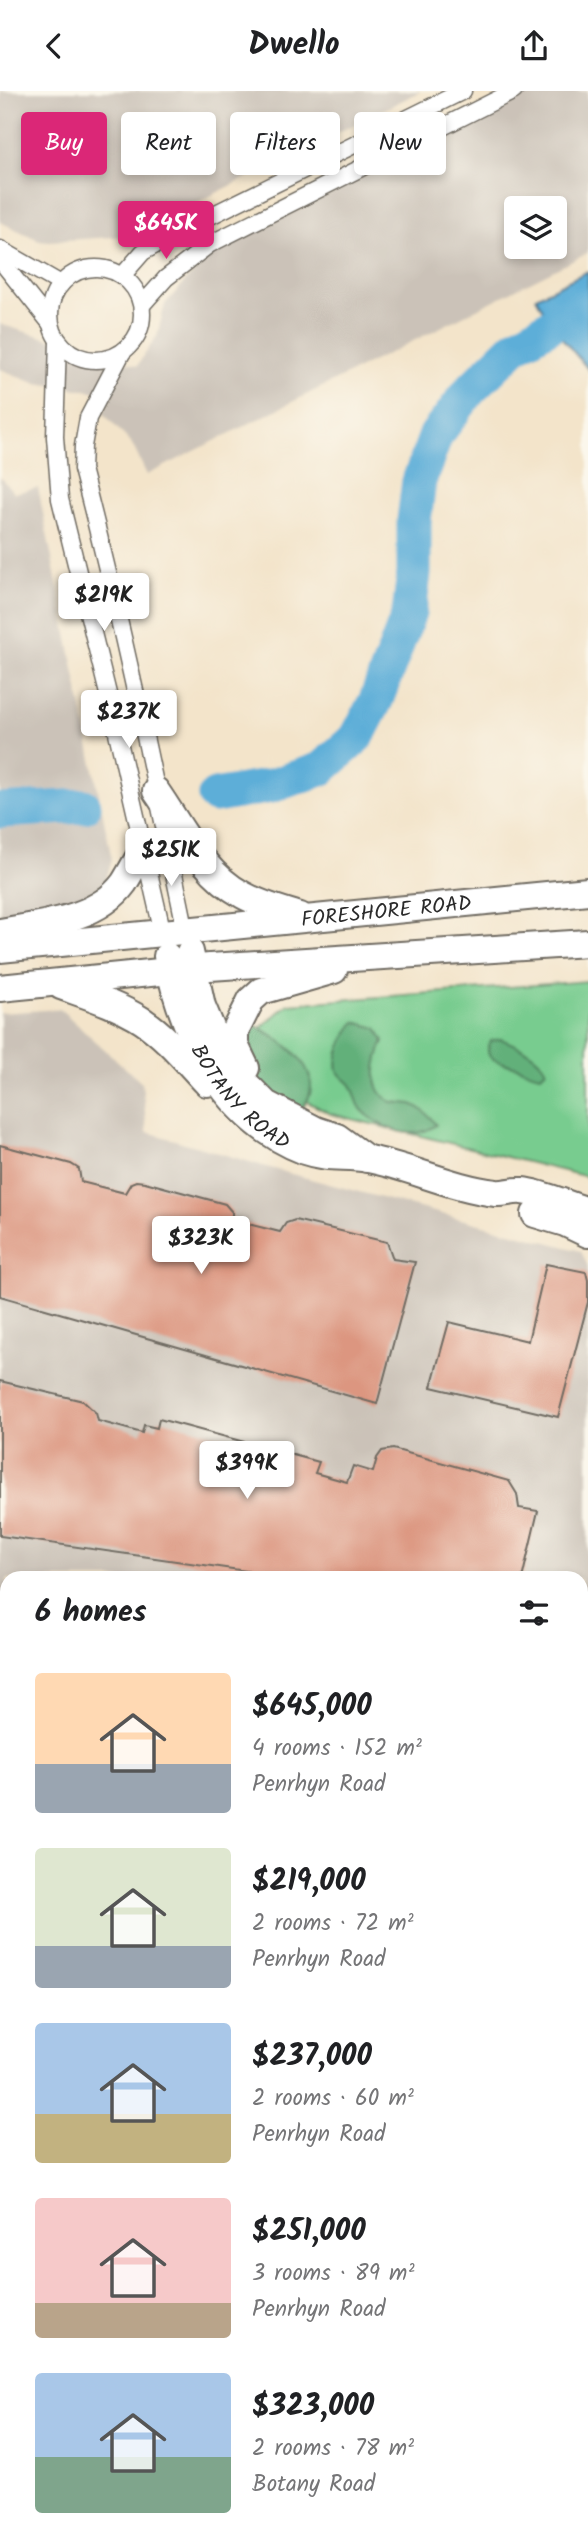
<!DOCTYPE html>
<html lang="en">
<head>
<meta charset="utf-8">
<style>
	body { margin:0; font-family:Kalam,sans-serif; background:#f6f6f6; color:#202124; height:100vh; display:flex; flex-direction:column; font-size:26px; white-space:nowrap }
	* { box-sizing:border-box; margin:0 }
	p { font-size:23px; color:#757577 }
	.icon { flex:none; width:38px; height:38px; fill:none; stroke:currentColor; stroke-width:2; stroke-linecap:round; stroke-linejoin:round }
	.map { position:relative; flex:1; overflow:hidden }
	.details { position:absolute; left:0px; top:1480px; width:588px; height:975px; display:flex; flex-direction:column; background:#fff; border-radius:21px 21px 0 0; box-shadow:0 4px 10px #0003 }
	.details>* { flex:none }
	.banner { position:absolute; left:21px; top:21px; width:546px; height:63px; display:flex; gap:14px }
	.buttons { position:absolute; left:504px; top:105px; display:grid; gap:14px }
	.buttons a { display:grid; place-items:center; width:63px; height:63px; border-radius:7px; background:#fff; box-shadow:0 4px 10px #0003; font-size:35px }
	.price { position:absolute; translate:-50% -60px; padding:0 16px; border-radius:7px; background:#fff; color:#222; font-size:23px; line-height:46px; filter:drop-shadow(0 2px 4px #0008) }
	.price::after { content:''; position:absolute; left:50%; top:42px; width:21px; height:16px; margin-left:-10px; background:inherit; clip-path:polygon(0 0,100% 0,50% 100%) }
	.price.selected { background:#db2777; color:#fff }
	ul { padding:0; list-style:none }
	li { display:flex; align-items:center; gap:21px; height:175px; padding:0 35px }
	li span { display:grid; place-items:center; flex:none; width:196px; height:140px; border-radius:7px; color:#555 }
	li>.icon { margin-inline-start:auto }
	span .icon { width:84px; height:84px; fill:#fffc; stroke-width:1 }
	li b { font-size:30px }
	h2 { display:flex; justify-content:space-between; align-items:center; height:84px; padding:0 35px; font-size:30px }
	.chip { padding:0 24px; border-radius:7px; background:#fff; box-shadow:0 4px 10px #0003; font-size:24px; line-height:63px }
	.chip.selected { background:#db2777; color:#fff }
	header { display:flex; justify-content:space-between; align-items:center; height:91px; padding:0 35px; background:#fff; font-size:32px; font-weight:600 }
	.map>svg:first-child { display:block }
	.industrial { fill:#cbc2b8; fill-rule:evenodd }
	.green { fill:#78cc8f; stroke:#527c5d; stroke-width:2 }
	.forest { fill:#62b07a; stroke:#466e52; stroke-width:2 }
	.water { fill:#5daed8; stroke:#446c82; stroke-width:2 }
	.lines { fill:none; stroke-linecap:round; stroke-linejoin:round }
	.stream { stroke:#5daed8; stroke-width:6 }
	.river { stroke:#5daed8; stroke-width:35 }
	.building { fill:#dc9680 }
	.street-casing { stroke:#716c63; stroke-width:19 }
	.primary-casing { stroke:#716c63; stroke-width:30 }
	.street { stroke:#fff; stroke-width:16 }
	.primary { stroke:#fff; stroke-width:26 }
	.labels { text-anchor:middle; stroke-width:7; stroke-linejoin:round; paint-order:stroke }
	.street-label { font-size:21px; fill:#2b2b2b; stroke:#fbf7ec }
</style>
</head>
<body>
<header><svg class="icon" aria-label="back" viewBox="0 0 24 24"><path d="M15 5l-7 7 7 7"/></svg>Dwello<svg class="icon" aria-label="share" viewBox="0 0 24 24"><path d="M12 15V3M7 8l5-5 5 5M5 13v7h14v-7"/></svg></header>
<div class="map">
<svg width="588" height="2455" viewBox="0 0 588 2455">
	<rect width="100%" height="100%" fill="#fbf7ec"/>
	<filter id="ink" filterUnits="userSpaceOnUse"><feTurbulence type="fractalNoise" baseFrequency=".0143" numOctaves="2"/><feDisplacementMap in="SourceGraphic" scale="14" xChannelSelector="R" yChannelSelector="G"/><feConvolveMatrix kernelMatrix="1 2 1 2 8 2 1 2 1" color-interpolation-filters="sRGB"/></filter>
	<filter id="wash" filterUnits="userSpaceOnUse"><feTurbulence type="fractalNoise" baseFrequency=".00686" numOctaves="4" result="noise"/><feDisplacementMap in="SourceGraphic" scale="28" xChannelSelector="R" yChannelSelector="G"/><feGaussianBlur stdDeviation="1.57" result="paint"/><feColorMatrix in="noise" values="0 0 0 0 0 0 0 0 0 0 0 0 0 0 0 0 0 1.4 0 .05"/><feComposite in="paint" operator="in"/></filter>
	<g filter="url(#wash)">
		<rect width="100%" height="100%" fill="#f3e4ca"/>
		<g class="industrial">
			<polygon points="0,0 421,0 130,145 49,150 39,149 0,131"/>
			<path d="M 533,0 L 588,0 L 588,162 L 147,384 L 132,353 L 103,322 L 113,303 L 36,292 L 0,278 L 0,233 L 137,275 L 157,245 L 165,213 L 210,163 ZM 516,117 L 555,117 L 555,156 L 516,156 Z"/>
			<polygon points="0,386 14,402 38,397 112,769 105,791 92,808 73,819 0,829"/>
			<path d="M 60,918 L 142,992 L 147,1041 L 284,1081 L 581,1160 L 588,1176 L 588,2455 L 0,2455 L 0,922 ZM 7,1488 L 581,1488 L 581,2448 L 7,2448 Z"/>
		</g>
		<polygon class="green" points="588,890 588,1086 331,1023 296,1005 258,939 288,913"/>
		<g class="forest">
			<path d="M 355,931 L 377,937 L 384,950 C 376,968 368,997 390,1010 C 396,1013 405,1011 411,1013 C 421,1016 431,1026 436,1034 C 414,1051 380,1038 362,1019 C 356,1012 356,1002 351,994 C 348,990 342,987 339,982 C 332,967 346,943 355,931 Z"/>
			<path d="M 254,934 C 284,949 333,983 300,1020 C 283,1011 260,997 252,979 C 247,967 247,951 245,939 Z"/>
			<path d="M 501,948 C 518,955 538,962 546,979 L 541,984 C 532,983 526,979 518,976 C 505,972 479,970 491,950 Z"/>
		</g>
		<polygon class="water" points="588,180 588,278 551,234 536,206"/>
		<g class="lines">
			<g class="stream">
				<polyline points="0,1855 7,1886"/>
				<polyline points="128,2448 129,2455"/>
			</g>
			<g class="river">
				<polyline points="215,705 271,695 321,678 357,646 376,609 409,522 414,482 414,430 419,390 436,344 470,299 515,255 551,234"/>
				<polyline points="0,720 84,715"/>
			</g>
		</g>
		<g id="blocks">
			<g class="building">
				<polygon points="0,1054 71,1073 79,1078 81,1091 125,1102 131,1092 136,1090 145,1091 225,1113 232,1121 232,1129 280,1141 286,1132 295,1129 387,1151 393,1168 415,1171 377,1313 0,1205"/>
				<polygon points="546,1173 586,1181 588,1189 588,1211 558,1326 431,1296 449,1231 528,1250"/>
				<polygon points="0,1290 83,1310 96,1322 98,1330 142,1342 144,1334 157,1337 159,1328 319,1371 315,1382 347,1391 353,1375 373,1381 377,1367 382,1360 393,1358 509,1390 517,1403 519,1417 538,1420 522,1488 303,1488 0,1445"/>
			</g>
		</g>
	</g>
	<g filter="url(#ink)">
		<use href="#blocks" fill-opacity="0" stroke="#716c63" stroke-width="2"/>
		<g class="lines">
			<g class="street-casing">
				<g id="street">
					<polyline points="0,158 61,193"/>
					<polyline points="0,169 51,233"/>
					<circle cx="96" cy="223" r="46"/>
					<polyline points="122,185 143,161 192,134 463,0"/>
					<polyline points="142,214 166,187 210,153 514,0"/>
					<polyline points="58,250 55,346 60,408 110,611 163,843"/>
					<path d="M 122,262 L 88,327 L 83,355 L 82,378 C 122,531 154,686 186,841"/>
					<polyline points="0,2022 7,2022"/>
					<polyline points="581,2026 588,2027"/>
				</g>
			</g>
			<g class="primary-casing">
				<g id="primary">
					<path d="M 156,700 C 182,737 202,782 243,804 C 261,814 281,819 300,825"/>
					<path d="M 0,841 C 42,833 97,829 124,792 C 131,781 137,769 143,759"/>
					<path id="s1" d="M 0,858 L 588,800"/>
					<polyline points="190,861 202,915 212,939 246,993 266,1013 316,1039 337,1046 367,1068"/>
					<path id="s2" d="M 167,865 C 182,944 226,1030 305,1060 C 328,1068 346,1064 368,1068 C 411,1076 452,1097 496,1102 C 504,1103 513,1099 522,1100 C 542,1102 568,1114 588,1120"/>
					<path d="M 61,895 C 89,905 118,914 143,930 C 167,946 187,971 207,992"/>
					<polyline points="0,897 210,876 588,852"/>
					<polyline points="246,977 235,954 235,941 251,909 261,900 334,879"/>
					<polyline points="535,1123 565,1132 588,1143"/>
				</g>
			</g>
			<use href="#street" class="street"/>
			<use href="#primary" class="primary"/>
		</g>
	</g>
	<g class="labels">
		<g class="street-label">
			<text dy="7" stroke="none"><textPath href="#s1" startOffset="388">FORESHORE ROAD</textPath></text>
			<text dy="7" stroke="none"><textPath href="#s2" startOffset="163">BOTANY ROAD</textPath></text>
		</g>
	</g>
</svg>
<div class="buttons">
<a><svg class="icon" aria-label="layers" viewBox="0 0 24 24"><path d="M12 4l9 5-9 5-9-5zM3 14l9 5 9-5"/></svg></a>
</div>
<b class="price selected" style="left:166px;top:170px">$645K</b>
<b class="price" style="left:104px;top:542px">$219K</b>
<b class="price" style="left:129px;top:659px">$237K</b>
<b class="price" style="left:171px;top:797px">$251K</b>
<b class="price" style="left:201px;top:1185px">$323K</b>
<b class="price" style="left:247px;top:1410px">$399K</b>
<div class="banner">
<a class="chip selected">Buy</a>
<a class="chip">Rent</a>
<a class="chip">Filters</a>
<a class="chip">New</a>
</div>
<section class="details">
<h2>6 homes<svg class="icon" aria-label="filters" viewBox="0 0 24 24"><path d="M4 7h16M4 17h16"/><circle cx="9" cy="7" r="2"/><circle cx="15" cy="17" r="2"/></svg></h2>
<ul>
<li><span style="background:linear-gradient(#ffd9b3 65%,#9aa5b1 0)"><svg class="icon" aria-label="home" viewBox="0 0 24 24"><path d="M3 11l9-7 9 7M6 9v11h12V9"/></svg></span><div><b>$645,000</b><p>4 rooms · 152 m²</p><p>Penrhyn Road</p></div></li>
<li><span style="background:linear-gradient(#dfe7d0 70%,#9aa5b1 0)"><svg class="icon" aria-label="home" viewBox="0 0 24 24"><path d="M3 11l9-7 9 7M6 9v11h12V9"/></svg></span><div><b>$219,000</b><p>2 rooms · 72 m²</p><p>Penrhyn Road</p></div></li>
<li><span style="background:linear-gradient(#a9c7e8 65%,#c2b280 0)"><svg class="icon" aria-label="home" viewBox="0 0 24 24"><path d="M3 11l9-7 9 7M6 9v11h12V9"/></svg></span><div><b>$237,000</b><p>2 rooms · 60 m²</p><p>Penrhyn Road</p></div></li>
<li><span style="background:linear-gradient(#f6c9c9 75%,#b9a48a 0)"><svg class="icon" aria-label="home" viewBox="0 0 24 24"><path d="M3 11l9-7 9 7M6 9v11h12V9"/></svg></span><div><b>$251,000</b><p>3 rooms · 89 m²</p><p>Penrhyn Road</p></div></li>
<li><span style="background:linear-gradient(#a9c7e8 60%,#7fa58c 0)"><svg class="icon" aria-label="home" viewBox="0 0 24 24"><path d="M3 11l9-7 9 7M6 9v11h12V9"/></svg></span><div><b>$323,000</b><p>2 rooms · 78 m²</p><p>Botany Road</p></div></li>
</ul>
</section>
</div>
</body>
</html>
